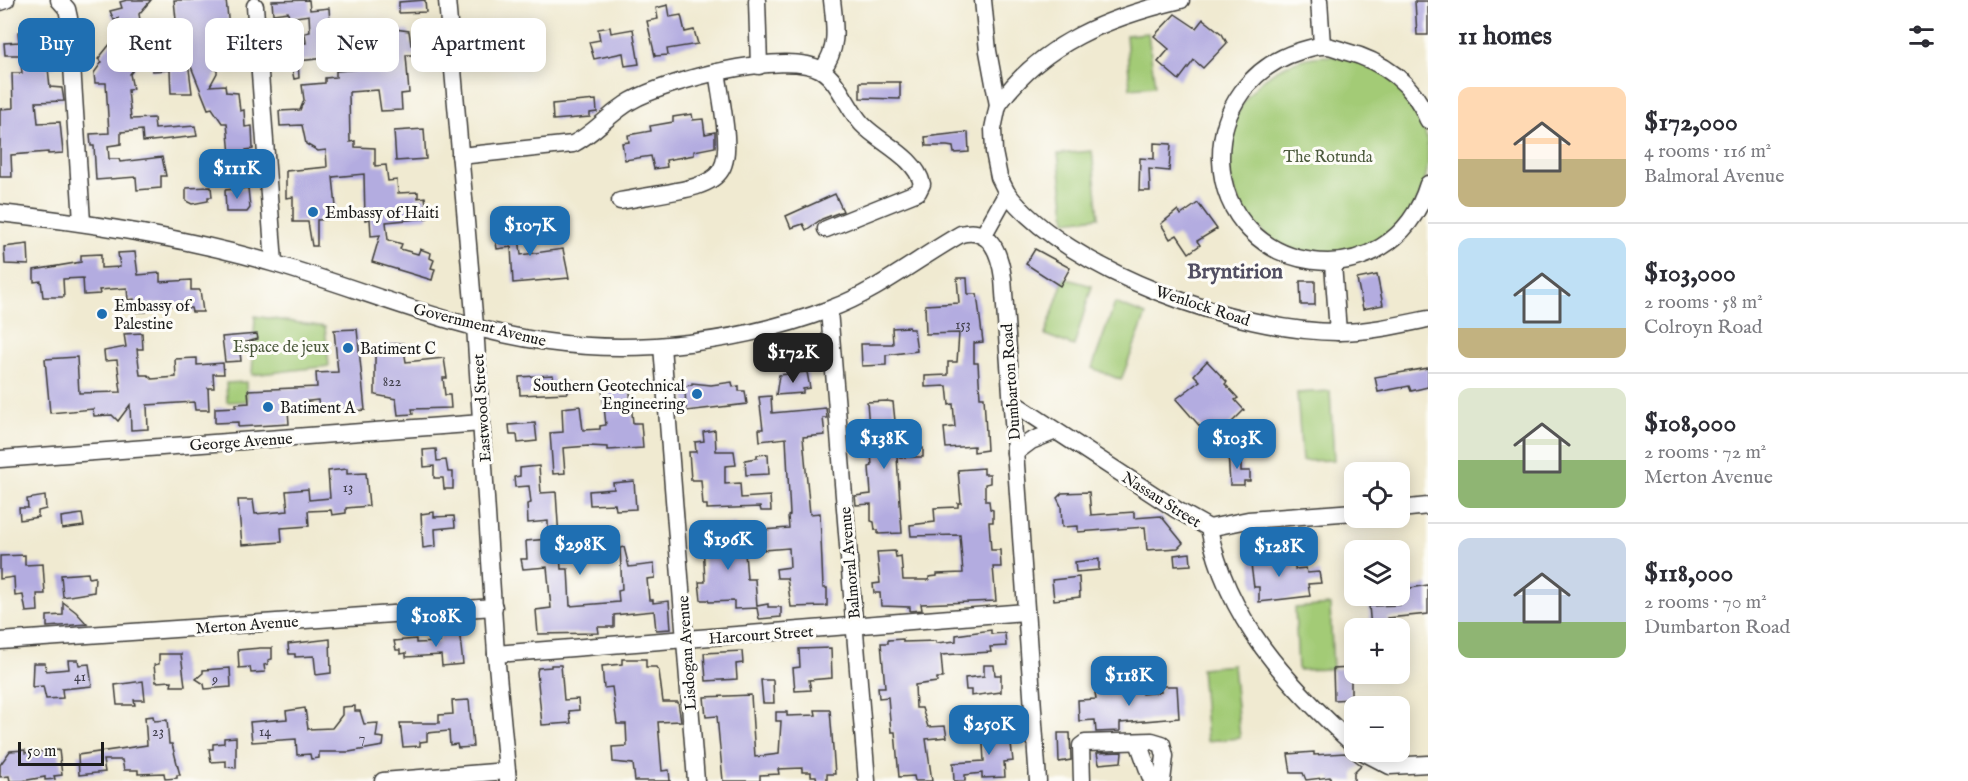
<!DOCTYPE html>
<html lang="en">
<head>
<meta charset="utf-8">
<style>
	body { margin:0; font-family:"IM FELL English",serif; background:#f2f2f3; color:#2b2b33; height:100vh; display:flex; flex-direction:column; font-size:22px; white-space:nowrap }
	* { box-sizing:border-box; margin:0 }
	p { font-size:20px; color:#7c7c81 }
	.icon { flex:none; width:33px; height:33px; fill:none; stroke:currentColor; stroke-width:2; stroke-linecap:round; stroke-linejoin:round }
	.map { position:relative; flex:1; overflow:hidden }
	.drawer { display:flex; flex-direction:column; background:#fff; width:540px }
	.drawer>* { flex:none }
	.guide { position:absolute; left:18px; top:18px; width:570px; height:54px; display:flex; gap:12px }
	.fabs { position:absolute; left:1344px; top:462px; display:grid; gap:12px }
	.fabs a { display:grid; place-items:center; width:66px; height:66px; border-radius:12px; background:#fff; box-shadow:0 3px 15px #0003; font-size:30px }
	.scale { position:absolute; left:18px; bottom:15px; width:86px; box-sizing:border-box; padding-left:6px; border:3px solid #1c1c1c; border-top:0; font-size:16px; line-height:21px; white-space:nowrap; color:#1c1c1c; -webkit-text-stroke:4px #fdfcf7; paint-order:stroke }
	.price { position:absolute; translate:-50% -51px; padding:0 14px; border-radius:12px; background:#1f6fb2; color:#fff; font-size:20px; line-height:39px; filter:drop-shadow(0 2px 3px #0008) }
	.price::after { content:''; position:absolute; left:50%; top:36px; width:18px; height:14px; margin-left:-9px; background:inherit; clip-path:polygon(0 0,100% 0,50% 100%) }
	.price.selected { background:#222; color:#fff }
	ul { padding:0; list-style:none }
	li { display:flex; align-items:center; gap:18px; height:150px; padding:0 30px }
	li+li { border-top:2px solid #e1e1e2 }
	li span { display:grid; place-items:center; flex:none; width:168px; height:120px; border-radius:12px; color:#555 }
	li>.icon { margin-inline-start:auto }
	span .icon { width:72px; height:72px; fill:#fffc; stroke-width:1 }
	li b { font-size:26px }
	h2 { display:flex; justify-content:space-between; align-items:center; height:72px; padding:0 30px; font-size:26px }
	.chip { padding:0 21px; border-radius:12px; background:#fff; box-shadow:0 3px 15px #0003; font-size:21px; line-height:54px }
	.chip.selected { background:#1f6fb2; color:#fff }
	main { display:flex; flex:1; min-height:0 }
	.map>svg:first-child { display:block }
	.green { fill:#a3cb76; stroke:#607449; stroke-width:1.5 }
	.building { fill:#b3ace0 }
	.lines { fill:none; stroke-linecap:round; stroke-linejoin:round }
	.minor-casing { stroke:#3c3b37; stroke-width:19 }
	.minor { stroke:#fff; stroke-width:16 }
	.poi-dot { fill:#1f6fb2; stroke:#fdfcf7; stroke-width:2 }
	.labels { text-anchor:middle; stroke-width:6; stroke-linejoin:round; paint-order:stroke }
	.number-label { font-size:14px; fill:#42404d }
	.park-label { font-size:16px; fill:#4b593c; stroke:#fdfcf7 }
	.poi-label { font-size:16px; fill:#1c1c1c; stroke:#fdfcf7; text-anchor:start }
	.street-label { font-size:16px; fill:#1c1c1c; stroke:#fdfcf7 }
	.district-label { font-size:22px; font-weight:bold; fill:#514e61; stroke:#fdfcf7 }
</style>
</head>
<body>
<main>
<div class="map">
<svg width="1428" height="781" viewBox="0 0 1428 781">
	<rect width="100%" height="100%" fill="#fdfcf7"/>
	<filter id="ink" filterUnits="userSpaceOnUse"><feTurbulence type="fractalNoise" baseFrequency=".0167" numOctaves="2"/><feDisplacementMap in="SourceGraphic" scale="12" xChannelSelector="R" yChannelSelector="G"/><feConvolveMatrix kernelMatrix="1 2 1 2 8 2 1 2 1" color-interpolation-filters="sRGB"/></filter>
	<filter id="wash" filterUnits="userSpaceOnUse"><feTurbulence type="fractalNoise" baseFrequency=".008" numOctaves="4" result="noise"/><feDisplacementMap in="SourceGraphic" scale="24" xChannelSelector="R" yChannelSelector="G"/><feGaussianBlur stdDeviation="1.35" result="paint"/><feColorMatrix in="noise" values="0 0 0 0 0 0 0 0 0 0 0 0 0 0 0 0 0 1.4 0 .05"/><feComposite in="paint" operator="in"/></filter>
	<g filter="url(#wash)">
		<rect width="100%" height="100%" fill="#f0ead1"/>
		<g class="green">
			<polygon points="1148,33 1155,86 1130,88 1126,35"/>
			<circle cx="1328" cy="156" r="100"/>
			<polygon points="1092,151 1099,217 1066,221 1058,154"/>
			<polygon points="1064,278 1092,286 1074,346 1045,335"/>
			<polygon points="1115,303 1146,315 1121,380 1092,368"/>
			<polygon points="255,316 325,327 329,366 252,375"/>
			<polygon points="246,382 247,401 227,402 226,383"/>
			<polygon points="1330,391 1334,460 1302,461 1297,393"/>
			<polygon points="1330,605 1333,669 1298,670 1295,608"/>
			<polygon points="1233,665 1240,738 1207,741 1201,668"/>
		</g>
		<g id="blocks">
			<g class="building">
				<polygon points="127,0 151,0 139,14 140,20 120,28 118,18 114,20 110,11 122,8 120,2"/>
				<polygon points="174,0 226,0 229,27 233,27 234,40 229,40 232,53 217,62 217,73 210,86 225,85 226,92 238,93 240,111 244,110 245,127 252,126 253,149 246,150 247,164 231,165 227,123 222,123 212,108 208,109 188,59 186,31 170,31 170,20 176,20"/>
				<polygon points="309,0 310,10 329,8 332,53 327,54 327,58 298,61 299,78 294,79 289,54 293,51 302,50 301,43 306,43 305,33 310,32 309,15 289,18 288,12 273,14 272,1"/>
				<polygon points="425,0 426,12 399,13 399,2"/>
				<polygon points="1415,1 1428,1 1428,35 1417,35"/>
				<polygon points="668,5 670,17 681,15 685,32 694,30 698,44 667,49 668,55 655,56 647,21 658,19 656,8"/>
				<polygon points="1175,14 1196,28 1203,19 1222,34 1227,43 1203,68 1194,60 1179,80 1158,62 1169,49 1154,36"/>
				<polygon points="610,27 611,33 633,29 639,64 625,66 623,53 594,59 589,42 600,40 598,29"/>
				<polygon points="395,29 409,31 411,45 414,45 415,55 406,55 409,93 401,94 402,110 381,111 378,90 349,92 350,142 355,141 355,147 375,148 375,166 386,165 388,181 397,180 398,193 418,192 418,198 425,197 428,218 386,222 388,240 402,244 400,249 418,254 420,249 431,253 430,258 434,260 431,268 435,269 432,280 372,262 380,235 371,236 370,219 365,220 364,174 333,177 336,207 332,207 332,219 317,220 317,246 312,246 308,222 293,222 293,197 286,198 286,171 327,167 326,150 318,151 306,144 302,125 280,126 279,111 300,110 304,100 302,85 325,83 325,78 336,77 336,71 361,69 361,53 386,52 385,30"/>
				<polygon points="18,32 31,32 31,38 36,37 37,56 54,55 55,68 48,68 50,87 62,88 64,101 36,102 38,123 60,122 63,153 48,154 48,152 11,155 12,177 0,177 0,109 13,108 12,73 22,73 20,55 5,55 4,43 19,42"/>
				<polygon points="111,43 126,51 124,55 138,64 130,74 133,89 128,90 131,119 154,118 155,129 195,126 197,136 143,142 142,130 121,132 121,144 108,146 109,159 119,159 120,162 162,157 166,176 161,176 161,188 137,190 136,177 96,180 94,146 91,146 90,134 109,133 106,83 95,83 94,73 102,62 98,59"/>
				<polygon points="161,55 161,61 188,61 192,93 171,93 170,70 152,71 151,56"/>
				<polygon points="860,82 900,82 900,99 860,98"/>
				<polygon points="596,100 597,112 590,113 590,117 553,120 552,104"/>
				<polygon points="692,114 693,120 703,119 705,134 715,132 715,147 694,151 694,155 666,160 667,167 654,169 651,156 625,160 622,143 629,142 628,135 651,131 650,126 673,122 673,117"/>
				<polygon points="424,129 426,159 396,161 394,131"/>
				<polygon points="968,132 969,152 954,153 953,147 947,146 926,146 925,137"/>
				<polygon points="1154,143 1171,144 1169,171 1149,169 1150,191 1139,191 1140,158 1154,159"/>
				<polygon points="211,187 212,197 208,197 208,201 192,204 186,201 186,188"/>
				<polygon points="248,188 250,208 247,212 226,212 225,190"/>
				<polygon points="835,194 843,211 822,219 806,230 803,224 791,228 786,216"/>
				<polygon points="1198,203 1217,229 1197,241 1200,245 1189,253 1177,235 1170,239 1161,224 1178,210 1181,215"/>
				<polygon points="514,219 515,236 519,236 521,255 563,249 569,278 513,283 511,247 497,249 493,222"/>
				<polygon points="28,244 29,265 5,264 4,247"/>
				<polygon points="1035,249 1070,268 1060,286 1026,264"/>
				<polygon points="135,252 138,275 160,273 160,282 191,280 191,290 200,290 203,312 192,312 191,308 177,308 177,305 165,306 164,303 147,304 146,312 135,312 134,299 128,300 127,288 99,290 100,294 84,295 83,278 63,279 64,297 43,297 41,281 34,282 34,270 81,262 81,255 101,254 101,268 120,267 118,253"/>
				<polygon points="1377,275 1383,305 1363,309 1357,279"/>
				<polygon points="957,278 967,278 968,294 977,294 983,342 974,343 974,363 978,363 980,397 984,397 987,450 974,452 974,446 946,448 944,428 955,427 953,404 949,405 947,386 925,387 925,376 948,375 948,362 957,362 959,333 926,334 925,305 959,303"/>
				<polygon points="1300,281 1315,281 1315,305 1301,305"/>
				<polygon points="909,327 909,329 914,329 917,351 886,355 886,365 862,366 861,344 893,344 892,328"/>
				<polygon points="357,329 365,410 320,414 318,400 300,402 300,410 288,410 289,424 238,427 238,422 215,423 215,408 236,407 236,404 249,403 248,390 317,387 316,373 338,372 334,330"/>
				<polygon points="142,333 143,349 137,349 140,375 148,375 152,379 176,377 175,359 197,358 197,365 223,363 224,374 213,374 214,388 208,388 209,410 195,410 194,402 147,405 148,429 131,430 130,405 118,421 112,415 94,416 93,409 50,413 45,359 77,357 79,393 121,392 117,360 105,361 104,351 126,347 124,334"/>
				<polygon points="257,334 258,339 239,344 241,361 225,362 222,337"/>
				<polygon points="403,343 406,362 444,358 447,378 443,378 445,395 450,395 451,408 412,409 413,414 398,415 396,399 375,395 375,346"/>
				<polygon points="1207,361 1227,382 1225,384 1238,398 1235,400 1244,410 1215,439 1205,428 1203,430 1176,399 1200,381 1194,375"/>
				<polygon points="1428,368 1428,387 1411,391 1409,386 1378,392 1375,377"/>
				<polygon points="807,372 810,388 803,389 803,393 776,395 779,375"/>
				<polygon points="553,375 554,382 567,382 568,393 520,395 519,377"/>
				<polygon points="732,382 733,387 739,386 739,391 745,391 747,404 686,411 685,386 692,385 692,383 711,385"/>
				<polygon points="629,383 633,423 641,423 643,448 608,450 608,447 589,446 563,448 565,473 553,474 550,433 563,432 562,408 580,406 583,430 600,429 600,426 606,425 602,389 609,389 609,385"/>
				<polygon points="771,396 772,413 826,408 827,418 823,418 825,435 803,437 810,514 820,513 823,588 827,588 827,606 791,607 787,578 777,578 776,569 790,567 789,548 764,550 762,530 789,528 788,516 790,515 786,438 760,441 759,429 763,429 759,397"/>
				<polygon points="887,401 893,402 895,421 891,421 888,431 890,446 902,446 902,450 923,448 923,457 897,457 902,533 878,534 878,530 875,530 874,522 871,521 871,504 856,505 855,496 871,494 869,467 872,466 867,402"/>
				<polygon points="535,423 537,441 518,443 517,435 510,435 509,425"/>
				<polygon points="715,430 716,451 734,451 736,465 725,466 725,484 740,483 741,498 770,496 771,511 761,511 760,507 707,509 707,505 703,505 701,480 691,480 689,452 696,452 695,442 704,441 703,432"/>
				<polygon points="436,449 437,461 446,460 448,472 453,472 453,489 444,489 443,478 434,478 434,466 424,467 423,450"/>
				<polygon points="1228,451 1241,452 1241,471 1250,471 1250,481 1244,481 1244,485 1230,485"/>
				<polygon points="768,454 769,474 746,475 745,460 757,458 757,455"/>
				<polygon points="539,466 541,493 556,492 561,569 568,569 570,606 619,602 618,591 622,590 620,548 624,547 629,567 654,564 655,578 647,579 649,600 653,600 653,603 669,601 671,629 656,630 654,611 614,615 614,627 598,627 599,633 538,634 536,610 551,608 547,567 523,569 521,559 527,559 526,541 548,539 548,521 528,523 527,504 531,503 529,486 515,487 514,477 520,476 520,468"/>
				<polygon points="984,468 984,474 990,474 990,483 985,484 985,501 989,501 990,509 993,510 993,522 989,522 991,550 1000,550 1001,567 993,567 996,601 921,604 922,610 910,611 910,607 881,606 880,593 874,593 873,584 880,583 877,552 895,551 896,557 901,556 903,580 929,580 929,577 937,576 937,574 963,573 960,535 911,536 910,525 935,522 934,508 958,507 958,503 961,503 958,470"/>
				<polygon points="347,469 347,474 366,473 369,506 346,508 346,513 332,515 331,510 308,511 309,526 281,528 282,542 242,545 238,500 253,500 255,514 288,511 286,491 308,489 309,500 330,498 328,471"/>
				<polygon points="634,481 636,509 616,510 615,504 590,505 589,491 614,489 613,483"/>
				<polygon points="1089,492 1091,515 1134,512 1134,518 1161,516 1183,543 1178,548 1147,550 1145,527 1078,532 1078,526 1062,527 1061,506 1057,498 1062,493"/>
				<polygon points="45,496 46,509 38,511 38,517 20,520 19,508 28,508 27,499"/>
				<polygon points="434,512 434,517 454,516 455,527 435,529 436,546 423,548 421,514"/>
				<polygon points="82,514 84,526 62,529 61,517"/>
				<polygon points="736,524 739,553 745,553 747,579 755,579 757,606 768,604 768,607 781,607 781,617 759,619 757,608 734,609 734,601 709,602 708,600 701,600 699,582 705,582 703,543 695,543 693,527"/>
				<polygon points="1271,548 1272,565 1295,564 1295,569 1306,568 1307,573 1319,572 1321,583 1308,584 1310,596 1259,602 1259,587 1254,587 1249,550"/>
				<polygon points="1190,553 1191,565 1175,566 1174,555"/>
				<polygon points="25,555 25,565 43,564 45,594 37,594 38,611 26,612 23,595 15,596 14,577 0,579 0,556"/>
				<polygon points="1099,559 1099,570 1076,572 1075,562"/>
				<polygon points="88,573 89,578 95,577 94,592 63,597 61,575"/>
				<polygon points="1079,577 1080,597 1054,600 1052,580"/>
				<polygon points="1428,585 1428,614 1388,618 1389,628 1371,628 1369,606 1400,605 1400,590"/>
				<polygon points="63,602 76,612 87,624 47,627 47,616 63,615"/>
				<polygon points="459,629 463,664 442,666 441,655 406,657 406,653 400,654 400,650 396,650 394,641 416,639 416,643 440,642 439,630"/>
				<polygon points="991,630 991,634 1005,633 1006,646 990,647 991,652 941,655 943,678 937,678 937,682 915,685 916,708 922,708 928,727 945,726 947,737 926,739 932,781 915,781 914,776 899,777 895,732 891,732 888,697 879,698 878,687 885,687 881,643 888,643 888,640 903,639 903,642 936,641 936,643 956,641 956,635"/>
				<polygon points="330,639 331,673 316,675 314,656 295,657 295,654 289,654 288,644"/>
				<polygon points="260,648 272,648 272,659 268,660 268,664 264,665 265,672 251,673 250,667 239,668 238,650"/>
				<polygon points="831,648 832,678 809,680 811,690 795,691 793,668 800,667 799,649"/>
				<polygon points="742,651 743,663 736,664 737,679 706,681 704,653"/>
				<polygon points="159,654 181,654 185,686 171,686 172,681 156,682 154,665 159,664"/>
				<polygon points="622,659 646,659 646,667 656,667 659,671 663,702 678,702 681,721 658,722 662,771 669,770 670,781 635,781 633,764 613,762 612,747 627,746 626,724 617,724 612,687 604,688 602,666 622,664"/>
				<polygon points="68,660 78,660 79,665 89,664 92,686 62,689 63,698 46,699 43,686 32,687 33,663 45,663 46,671 69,669"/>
				<polygon points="551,665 561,665 564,700 578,699 579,710 569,711 571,723 542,725 537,672 538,668 551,667"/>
				<polygon points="984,665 994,665 995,675 1001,675 1001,692 971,696 971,690 966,690 965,678 984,676"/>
				<polygon points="230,668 231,687 205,689 204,684 196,679 203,673 203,670"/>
				<polygon points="1351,668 1351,699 1334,700 1333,669"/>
				<polygon points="761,680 773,680 774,703 763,703"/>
				<polygon points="143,681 145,700 134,700 135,705 117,705 115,685"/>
				<polygon points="1160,686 1177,686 1179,718 1120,723 1120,731 1096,732 1095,720 1079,721 1078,700 1096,699 1095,693 1123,689 1141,688 1142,694 1161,692"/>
				<polygon points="751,695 755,757 779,754 781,721 776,721 776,712 787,712 787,716 816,715 815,710 830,710 835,774 827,774 827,781 817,781 816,776 811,776 811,772 802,772 802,768 778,769 779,774 760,775 760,781 723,781 717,716 706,717 704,697"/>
				<polygon points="469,700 473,747 458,748 457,744 450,745 449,731 427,733 427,741 420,742 420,746 403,747 400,723 439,723 439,715 453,714 452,701"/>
				<polygon points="355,706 355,711 360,711 364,724 378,723 376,737 384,738 383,746 349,752 319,752 319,758 311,759 310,754 297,755 296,739 252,742 250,722 287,719 286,711 305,708 308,729 332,728 342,715 342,707"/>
				<polygon points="153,716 154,721 167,720 169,744 172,744 180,775 177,775 177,778 165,779 164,773 138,774 138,770 124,770 122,760 103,760 105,772 79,775 78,755 147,745 145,717"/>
				<polygon points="1009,727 1013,761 1004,762 1005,777 982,778 982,773 965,775 965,781 954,781 953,763 984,761 982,729"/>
				<polygon points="1058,733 1070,733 1071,760 1059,762"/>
				<polygon points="236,737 236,768 226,767 226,761 211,762 209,749 213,749 213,744 224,743 224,738"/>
				<polygon points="25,750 25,753 59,750 62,775 54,776 55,779 45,780 45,777 22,781 10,781 9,776 0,777 0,765 10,751"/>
				<polygon points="1122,752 1121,762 1099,764 1097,753"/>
				<polygon points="1314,752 1314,755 1345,753 1361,765 1354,772 1354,781 1331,781 1330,777 1306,780 1303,773 1291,773 1288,754"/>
			</g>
		</g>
	</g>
	<g filter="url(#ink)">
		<use href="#blocks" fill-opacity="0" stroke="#3c3b37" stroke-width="1.5"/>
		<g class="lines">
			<g class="minor-casing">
				<g id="minor">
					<polyline points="59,0 67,9 69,18 82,222"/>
					<polyline points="447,0 475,326 496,654 508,781"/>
					<polyline points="757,0 759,66"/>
					<polyline points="1319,0 1322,45"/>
					<polyline points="0,2 6,0"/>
					<polyline points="255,6 274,263"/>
					<path d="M 822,70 C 839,48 835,27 832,0"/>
					<path d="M 998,105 C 1042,43 1109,17 1181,0"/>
					<path d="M 1428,120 C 1413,82 1383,61 1344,51 C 1338,49 1329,45 1322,46 C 1315,46 1307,49 1300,51 C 1251,66 1220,109 1221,160 C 1225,278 1392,303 1428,184"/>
					<path d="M 460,156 L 573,144 C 595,133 610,113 631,101 C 666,81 786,49 821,70 C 839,81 847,108 862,124 C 880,143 916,157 922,184 L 918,192 L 826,229"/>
					<path d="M 1007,193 C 1068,272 1240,332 1338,332 C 1368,332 1399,325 1428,319"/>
					<path d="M 620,201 C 733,181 737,191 717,72"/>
					<path d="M 0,213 C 92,223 183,237 272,263 C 363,289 453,329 548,342 C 641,355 742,342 830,309 C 878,291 917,259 961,234 C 991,226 1000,255 1003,278 L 1038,781"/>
					<polyline points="983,236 1007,193 999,177 994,152 993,129 998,105 988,51 983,0"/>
					<polyline points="1333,264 1338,332"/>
					<polyline points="829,310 867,781"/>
					<polyline points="662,346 696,781"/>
					<polyline points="1012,402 1177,510 1209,528"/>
					<polyline points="1015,453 1031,441 1056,431"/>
					<polyline points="0,459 482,423"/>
					<polyline points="1400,509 1428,506"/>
					<path d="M 1209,528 C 1226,619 1288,685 1354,745"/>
					<polyline points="1209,528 1248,520 1354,512"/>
					<polyline points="0,641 494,607"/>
					<polyline points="496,654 1026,612"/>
					<polyline points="1138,742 1152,781"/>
					<polyline points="1363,752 1390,766 1428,764"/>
					<polyline points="383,781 507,771"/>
					<polyline points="1082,781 1081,746 1085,743 1152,741 1162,744 1165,756 1162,781"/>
				</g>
			</g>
			<use href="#minor" class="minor"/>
		</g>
	</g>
	<g class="poi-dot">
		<circle cx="313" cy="212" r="6"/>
		<circle cx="102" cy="314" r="6"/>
		<circle cx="348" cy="348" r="6"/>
		<circle cx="697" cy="394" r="6"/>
		<circle cx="268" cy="407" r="6"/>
	</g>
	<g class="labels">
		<g class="number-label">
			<text x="963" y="329">153</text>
			<text x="392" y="386">822</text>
			<text x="348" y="492">13</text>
			<text x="80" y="681">41</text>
			<text x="215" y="684">9</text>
			<text x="158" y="736">23</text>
			<text x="265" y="736">14</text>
			<text x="362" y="742">7</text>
		</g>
		<g class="park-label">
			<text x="1328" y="162">The Rotunda</text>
			<text x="281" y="352">Espace de jeux</text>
		</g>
		<g class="poi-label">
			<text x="325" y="218">Embassy of Haiti</text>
			<text x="114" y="311">Embassy of<tspan x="114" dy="18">Palestine</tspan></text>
			<text x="360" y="354">Batiment C</text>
			<text x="685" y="391" text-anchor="end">Southern Geotechnical<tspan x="685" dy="18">Engineering</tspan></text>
			<text x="280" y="413">Batiment A</text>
		</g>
		<g class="street-label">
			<text transform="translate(1203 305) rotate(18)" y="6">Wenlock Road</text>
			<text transform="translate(480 324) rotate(14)" y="6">Government Avenue</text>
			<text transform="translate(1010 382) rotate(-94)" y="6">Dumbarton Road</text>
			<text transform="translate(481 408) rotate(-94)" y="6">Eastwood Street</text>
			<text transform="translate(241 441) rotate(-4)" y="6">George Avenue</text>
			<text transform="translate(1162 499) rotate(32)" y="6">Nassau Street</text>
			<text transform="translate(849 563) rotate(-95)" y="6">Balmoral Avenue</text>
			<text transform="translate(247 624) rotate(-4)" y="6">Merton Avenue</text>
			<text transform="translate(761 634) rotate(-4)" y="6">Harcourt Street</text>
			<text transform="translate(686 653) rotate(-94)" y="6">Lisdogan Avenue</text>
		</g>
		<g class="district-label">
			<text x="1235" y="278">Bryntirion</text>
		</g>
	</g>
</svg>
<div class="fabs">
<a><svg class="icon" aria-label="locate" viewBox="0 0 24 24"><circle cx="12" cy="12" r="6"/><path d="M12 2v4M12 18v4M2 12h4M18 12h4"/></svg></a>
<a><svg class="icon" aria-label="layers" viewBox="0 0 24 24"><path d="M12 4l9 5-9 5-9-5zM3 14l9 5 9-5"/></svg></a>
<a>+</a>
<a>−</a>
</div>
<div class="scale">50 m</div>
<b class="price" style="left:237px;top:200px">$111K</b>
<b class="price" style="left:530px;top:257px">$107K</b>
<b class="price selected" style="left:793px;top:384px">$172K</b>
<b class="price" style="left:884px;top:470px">$138K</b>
<b class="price" style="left:1237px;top:470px">$103K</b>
<b class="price" style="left:728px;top:571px">$196K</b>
<b class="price" style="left:580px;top:576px">$298K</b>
<b class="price" style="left:1279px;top:578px">$128K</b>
<b class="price" style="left:436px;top:648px">$108K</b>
<b class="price" style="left:1129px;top:707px">$118K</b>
<b class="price" style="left:989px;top:756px">$250K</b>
<div class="guide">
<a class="chip selected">Buy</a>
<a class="chip">Rent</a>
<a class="chip">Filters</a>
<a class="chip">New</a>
<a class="chip">Apartment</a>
</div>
</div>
<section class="drawer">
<h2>11 homes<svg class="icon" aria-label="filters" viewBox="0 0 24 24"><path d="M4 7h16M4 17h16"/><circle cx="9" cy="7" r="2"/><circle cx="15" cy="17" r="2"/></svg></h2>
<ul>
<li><span style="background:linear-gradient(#ffd9b3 60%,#c2b280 0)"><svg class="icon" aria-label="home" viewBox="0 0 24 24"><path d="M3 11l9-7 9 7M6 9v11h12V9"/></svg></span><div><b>$172,000</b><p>4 rooms · 116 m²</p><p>Balmoral Avenue</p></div></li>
<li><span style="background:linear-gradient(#bfe0f5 75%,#c2b280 0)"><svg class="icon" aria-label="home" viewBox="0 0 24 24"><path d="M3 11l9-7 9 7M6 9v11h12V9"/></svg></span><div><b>$103,000</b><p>2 rooms · 58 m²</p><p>Colroyn Road</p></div></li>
<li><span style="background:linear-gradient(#dfe7d0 60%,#8fb573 0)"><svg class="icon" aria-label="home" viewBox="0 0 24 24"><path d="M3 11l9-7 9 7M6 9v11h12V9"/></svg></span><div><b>$108,000</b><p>2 rooms · 72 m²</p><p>Merton Avenue</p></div></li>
<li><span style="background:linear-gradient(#c9d6e8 70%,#8fb573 0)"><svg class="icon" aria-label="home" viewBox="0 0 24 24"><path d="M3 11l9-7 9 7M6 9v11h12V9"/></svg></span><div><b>$118,000</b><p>2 rooms · 70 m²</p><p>Dumbarton Road</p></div></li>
</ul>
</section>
</main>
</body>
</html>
